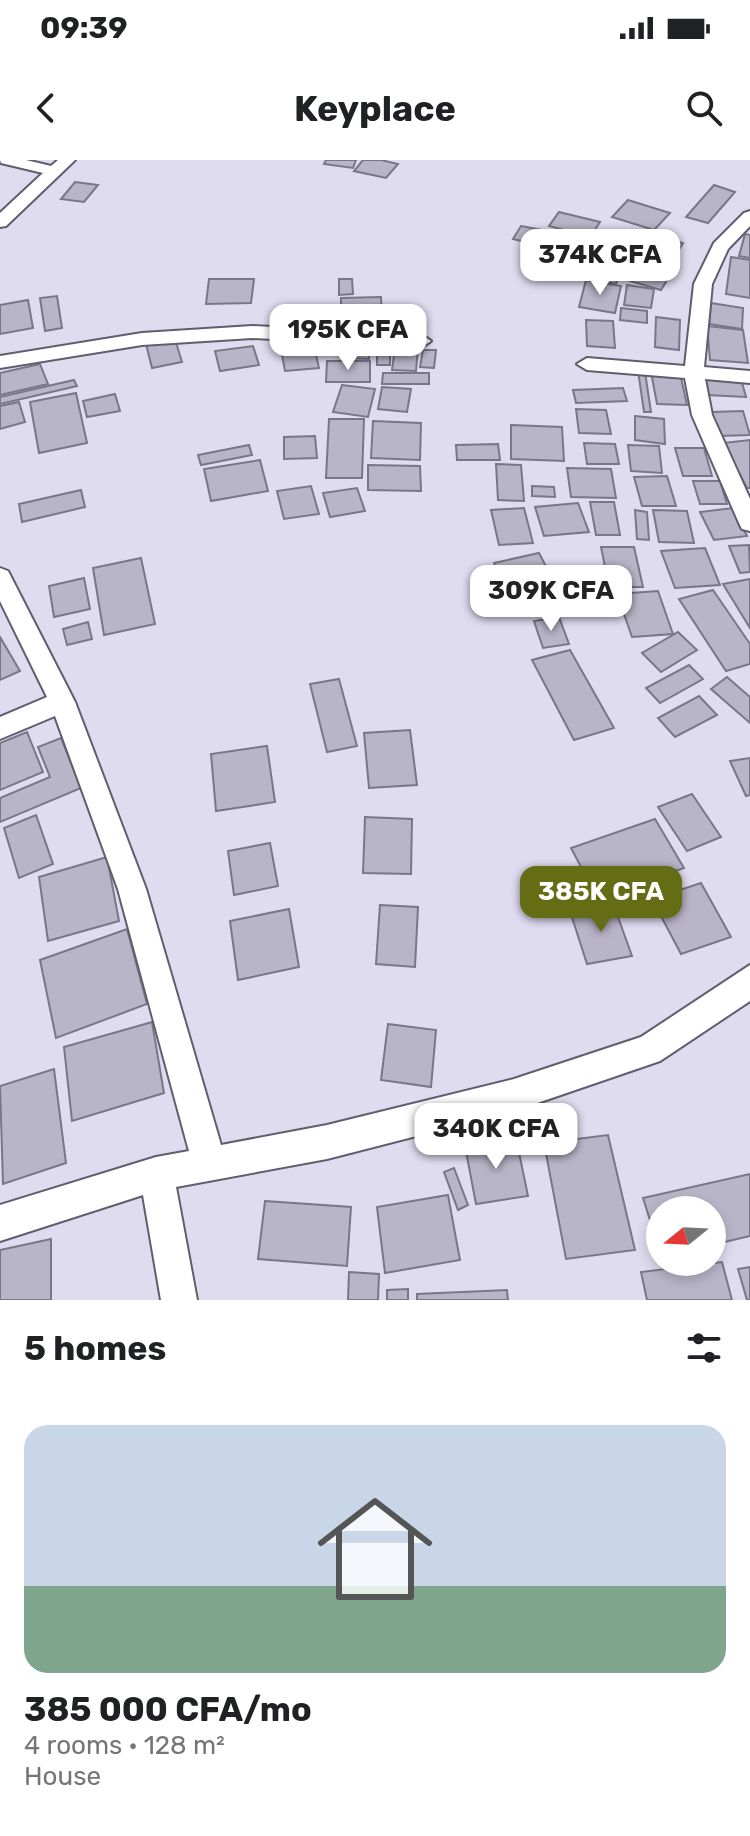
<!DOCTYPE html>
<html lang="en">
<head>
<meta charset="utf-8">
<style>
	body { margin:0; font-family:Rubik,sans-serif; background:#f6f6f6; color:#202124; height:100vh; display:flex; flex-direction:column; font-size:30px; white-space:nowrap }
	* { box-sizing:border-box; margin:0 }
	p { font-size:26px; color:#757577 }
	.icon { flex:none; width:44px; height:44px; fill:none; stroke:currentColor; stroke-width:2; stroke-linecap:round; stroke-linejoin:round }
	.map { position:relative; height:1140px; overflow:hidden }
	.panel { display:flex; flex-direction:column; background:#fff; flex:1 }
	.panel>* { flex:none }
	.needle { width:52px; rotate:252deg }
	.controls { position:absolute; left:646px; top:1036px; display:grid; gap:16px }
	.controls a { display:grid; place-items:center; width:80px; height:80px; border-radius:50%; background:#fff; box-shadow:0 4px 12px #0003; font-size:40px }
	.price { position:absolute; translate:-50% -68px; padding:0 18px; border-radius:16px; background:#fff; color:#222; font-size:26px; line-height:52px; filter:drop-shadow(0 2px 4px #0008) }
	.price::after { content:''; position:absolute; left:50%; top:48px; width:24px; height:18px; margin-left:-12px; background:inherit; clip-path:polygon(0 0,100% 0,50% 100%) }
	.price.current { background:#656d14; color:#fff }
	ul { padding:0; list-style:none }
	li { display:grid; align-content:center; gap:16px; height:424px; padding:0 24px }
	li span { display:grid; place-items:center; height:248px; border-radius:24px; color:#555 }
	li>.icon { margin-inline-start:auto }
	span .icon { width:144px; height:144px; fill:#fffc; stroke-width:1 }
	li b { font-size:34px }
	h2 { display:flex; justify-content:space-between; align-items:center; height:96px; padding:0 24px; font-size:34px }
	.status { display:flex; justify-content:space-between; align-items:center; height:56px; padding:0 40px; background:#fff; direction:ltr }
	.status svg { height:22px; fill:currentColor }
	header { display:flex; justify-content:space-between; align-items:center; height:104px; padding:0 24px; background:#fff; font-size:36px; font-weight:700 }
	.map>svg:first-child { display:block }
	.building { fill:#b9b5c8; stroke:#7a7688; stroke-width:2 }
	.lines { fill:none; stroke-linecap:round; stroke-linejoin:round }
	.minor-casing { stroke:#605d6e; stroke-width:4 }
	.minor { fill:#fff; fill-rule:evenodd }
</style>
</head>
<body>
<div class="status"><b>09:39</b><svg viewBox="0 0 49 12"><path d="M0 12V9h3v3zM5 12V6h3v6zM10 12V3h3v9zM15 12V0h3v12zM26 1h20v11H26zM47 4h2v5h-2z"/></svg></div>
<header><svg class="icon" aria-label="back" viewBox="0 0 24 24"><path d="M15 5l-7 7 7 7"/></svg>Keyplace<svg class="icon" aria-label="search" viewBox="0 0 24 24"><circle cx="10" cy="10" r="6"/><path d="M15 15l6 6"/></svg></header>
<div class="map">
<svg width="750" height="1140" viewBox="0 0 750 1140">
	<rect width="100%" height="100%" fill="#e0dcf0"/>
	<g class="building">
		<polygon points="326,0 356,0 353,8 324,4"/>
		<polygon points="363,0 381,0 398,4 386,18 354,11"/>
		<polygon points="75,22 98,25 84,42 61,39"/>
		<polygon points="714,25 735,32 708,63 686,57"/>
		<polygon points="628,40 670,53 654,70 612,57"/>
		<polygon points="559,52 600,62 590,77 549,66"/>
		<polygon points="521,66 547,71 539,85 513,79"/>
		<polygon points="745,74 750,75 750,98 739,96"/>
		<polygon points="658,76 683,83 670,105 645,99"/>
		<polygon points="545,91 554,92 547,110 538,109"/>
		<polygon points="599,92 632,101 626,110 593,101"/>
		<polygon points="559,96 586,102 580,116 552,111"/>
		<polygon points="731,97 750,100 750,138 726,134"/>
		<polygon points="587,104 620,110 616,124 583,118"/>
		<polygon points="642,104 672,112 661,130 630,121"/>
		<polygon points="209,119 254,119 251,143 206,144"/>
		<polygon points="339,119 352,119 353,134 339,135"/>
		<polygon points="586,120 621,126 615,153 579,147"/>
		<polygon points="627,125 654,129 651,148 624,145"/>
		<polygon points="57,136 62,168 45,171 40,138"/>
		<polygon points="381,137 382,156 341,157 341,138"/>
		<polygon points="28,140 33,168 0,174 0,145"/>
		<polygon points="711,143 743,148 742,169 709,164"/>
		<polygon points="621,148 647,151 647,163 620,160"/>
		<polygon points="656,157 680,160 679,190 655,187"/>
		<polygon points="586,160 613,161 615,188 587,186"/>
		<polygon points="707,166 743,170 748,203 710,200"/>
		<polygon points="175,179 182,202 152,208 146,184"/>
		<rect x="377" y="182" width="13" height="23"/>
		<polygon points="346,183 370,183 369,199 345,198"/>
		<polygon points="253,186 259,205 220,211 215,191"/>
		<polygon points="314,186 319,208 285,211 281,189"/>
		<polygon points="395,187 418,188 416,211 392,210"/>
		<polygon points="423,190 436,190 434,208 420,207"/>
		<polygon points="327,201 370,201 370,222 326,222"/>
		<polygon points="40,204 48,224 0,235 0,213"/>
		<polygon points="638,211 645,212 651,252 644,252"/>
		<polygon points="651,212 680,213 687,245 657,244"/>
		<polygon points="383,213 429,213 429,224 382,224"/>
		<polygon points="702,217 741,219 746,237 706,235"/>
		<polygon points="74,220 77,226 0,244 0,237"/>
		<polygon points="342,225 375,229 368,257 333,252"/>
		<polygon points="382,227 411,229 407,252 378,249"/>
		<polygon points="623,228 627,241 576,243 573,230"/>
		<polygon points="76,233 87,283 39,293 30,242"/>
		<polygon points="115,234 120,251 87,257 83,241"/>
		<polygon points="19,242 25,262 0,269 0,246"/>
		<polygon points="576,249 606,250 611,274 579,273"/>
		<polygon points="743,251 750,275 720,276 711,252"/>
		<polygon points="635,256 664,259 665,284 635,280"/>
		<polygon points="329,259 364,259 362,318 326,318"/>
		<polygon points="373,261 421,263 420,300 371,298"/>
		<polygon points="511,265 562,267 564,301 511,299"/>
		<polygon points="315,276 317,298 284,299 284,277"/>
		<polygon points="750,280 750,328 747,328 723,283"/>
		<polygon points="584,283 615,284 619,304 587,304"/>
		<polygon points="498,284 500,300 457,300 456,285"/>
		<polygon points="249,285 252,295 201,305 198,295"/>
		<polygon points="628,285 659,286 662,313 631,311"/>
		<polygon points="675,288 704,288 712,316 683,316"/>
		<polygon points="260,300 268,331 211,341 204,309"/>
		<polygon points="496,304 521,305 524,341 498,340"/>
		<polygon points="368,305 420,306 421,331 368,330"/>
		<polygon points="567,308 611,309 616,338 571,337"/>
		<polygon points="667,316 676,346 642,346 634,317"/>
		<polygon points="693,321 720,321 727,344 700,344"/>
		<polygon points="311,326 319,354 284,359 277,331"/>
		<polygon points="532,326 554,327 555,337 532,336"/>
		<polygon points="357,328 365,351 330,357 323,333"/>
		<polygon points="81,330 85,347 22,362 19,344"/>
		<polygon points="590,342 614,342 620,375 596,375"/>
		<polygon points="578,343 589,372 544,376 535,347"/>
		<polygon points="524,348 533,383 499,385 491,350"/>
		<polygon points="733,348 747,376 714,380 700,352"/>
		<polygon points="635,350 647,352 649,380 637,379"/>
		<polygon points="653,350 687,351 694,383 659,382"/>
		<polygon points="749,385 750,412 740,413 729,386"/>
		<polygon points="601,387 634,387 643,427 609,427"/>
		<polygon points="705,388 720,425 675,428 661,391"/>
		<polygon points="539,393 559,431 513,441 494,403"/>
		<polygon points="141,398 155,464 104,475 93,408"/>
		<polygon points="84,418 90,449 54,457 49,426"/>
		<polygon points="750,419 750,468 723,424"/>
		<polygon points="713,430 750,484 750,504 726,511 679,439"/>
		<polygon points="658,431 673,474 632,477 617,434"/>
		<polygon points="559,457 569,484 543,488 534,461"/>
		<polygon points="88,462 92,479 67,485 63,469"/>
		<polygon points="678,472 697,490 661,512 642,493"/>
		<polygon points="0,477 20,511 0,520"/>
		<polygon points="570,490 614,568 574,580 532,500"/>
		<polygon points="689,505 703,519 660,543 646,528"/>
		<polygon points="727,517 750,537 750,563 711,529"/>
		<polygon points="339,519 357,586 327,592 310,524"/>
		<polygon points="699,536 717,555 675,577 658,558"/>
		<polygon points="410,570 417,625 369,628 364,573"/>
		<polygon points="27,572 43,612 0,630 0,583"/>
		<polygon points="61,578 81,628 0,662 0,638 50,617 38,587"/>
		<polygon points="267,586 275,642 216,651 211,594"/>
		<polygon points="750,598 750,635 746,636 730,601"/>
		<polygon points="692,634 721,677 687,691 658,647"/>
		<polygon points="36,655 53,704 19,718 4,668"/>
		<polygon points="365,657 412,659 411,714 363,713"/>
		<polygon points="655,659 684,708 636,726 625,707 588,720 571,688"/>
		<polygon points="270,683 278,726 234,735 228,691"/>
		<polygon points="107,697 119,761 48,781 39,717"/>
		<polygon points="701,723 731,777 681,794 652,739"/>
		<polygon points="613,743 632,796 587,804 570,751"/>
		<polygon points="380,745 418,747 415,807 376,804"/>
		<polygon points="289,749 299,807 238,820 230,761"/>
		<polygon points="127,769 147,844 56,878 40,800"/>
		<polygon points="152,862 164,933 72,961 64,887"/>
		<polygon points="388,864 436,870 431,927 381,920"/>
		<polygon points="54,909 66,1003 3,1024 0,926"/>
		<polygon points="608,975 635,1090 566,1099 544,983"/>
		<polygon points="516,978 528,1036 476,1044 465,986"/>
		<polygon points="454,1008 468,1045 458,1050 444,1012"/>
		<polygon points="750,1014 750,1076 712,1085 712,1050 660,1050 660,1092 643,1038"/>
		<polygon points="448,1035 460,1100 385,1113 377,1047"/>
		<polygon points="265,1041 351,1047 347,1106 258,1099"/>
		<polygon points="51,1079 51,1140 0,1140 0,1090"/>
		<polygon points="722,1102 732,1140 647,1140 641,1112"/>
		<polygon points="750,1107 750,1140 747,1140 738,1109"/>
		<polygon points="349,1112 379,1114 378,1140 348,1140"/>
		<polygon points="408,1129 408,1140 387,1140 387,1130"/>
		<polygon points="507,1130 508,1140 417,1140 417,1134"/>
	</g>
	<g class="lines">
		<g class="minor-casing">
			<g id="minor">
				<polygon points="0,0 26,0 51,6 58,0 75,0 6,66 0,67 0,53 43,13 1,3"/>
				<polygon points="750,51 750,66 728,89 712,124 704,207 750,211 750,223 705,219 712,255 750,339 750,371 742,369 739,363 692,255 685,218 587,210 577,204 587,198 685,206 694,124 714,83 744,53"/>
				<polygon points="252,166 422,175 431,181 422,187 252,178 142,185 0,208 0,196 142,173"/>
				<polygon points="0,408 8,411 75,542 146,729 221,985 327,965 514,919 641,877 750,805 750,841 660,901 514,951 327,999 176,1027 197,1140 161,1140 143,1035 0,1081 0,1045 156,997 189,991 118,729 55,556 0,579 0,557 47,537 0,441"/>
			</g>
		</g>
		<use href="#minor" class="minor"/>
	</g>
</svg>
<div class="controls">
<a><svg class="needle" viewBox="-14 -14 28 28"><path d="M0-13l5 13h-10z" fill="#e53935"/><path d="M0 13l5-13h-10z" fill="#757577"/></svg></a>
</div>
<b class="price" style="left:600px;top:137px">374K CFA</b>
<b class="price" style="left:348px;top:212px">195K CFA</b>
<b class="price" style="left:551px;top:473px">309K CFA</b>
<b class="price current" style="left:601px;top:774px">385K CFA</b>
<b class="price" style="left:496px;top:1011px">340K CFA</b>
</div>
<section class="panel">
<h2>5 homes<svg class="icon" aria-label="filters" viewBox="0 0 24 24"><path d="M4 7h16M4 17h16"/><circle cx="9" cy="7" r="2"/><circle cx="15" cy="17" r="2"/></svg></h2>
<ul>
<li><span style="background:linear-gradient(#c9d6e8 65%,#7fa58c 0)"><svg class="icon" aria-label="home" viewBox="0 0 24 24"><path d="M3 11l9-7 9 7M6 9v11h12V9"/></svg></span><div><b>385 000 CFA/mo</b><p>4 rooms · 128 m²</p><p>House</p></div></li>
</ul>
</section>
</body>
</html>
